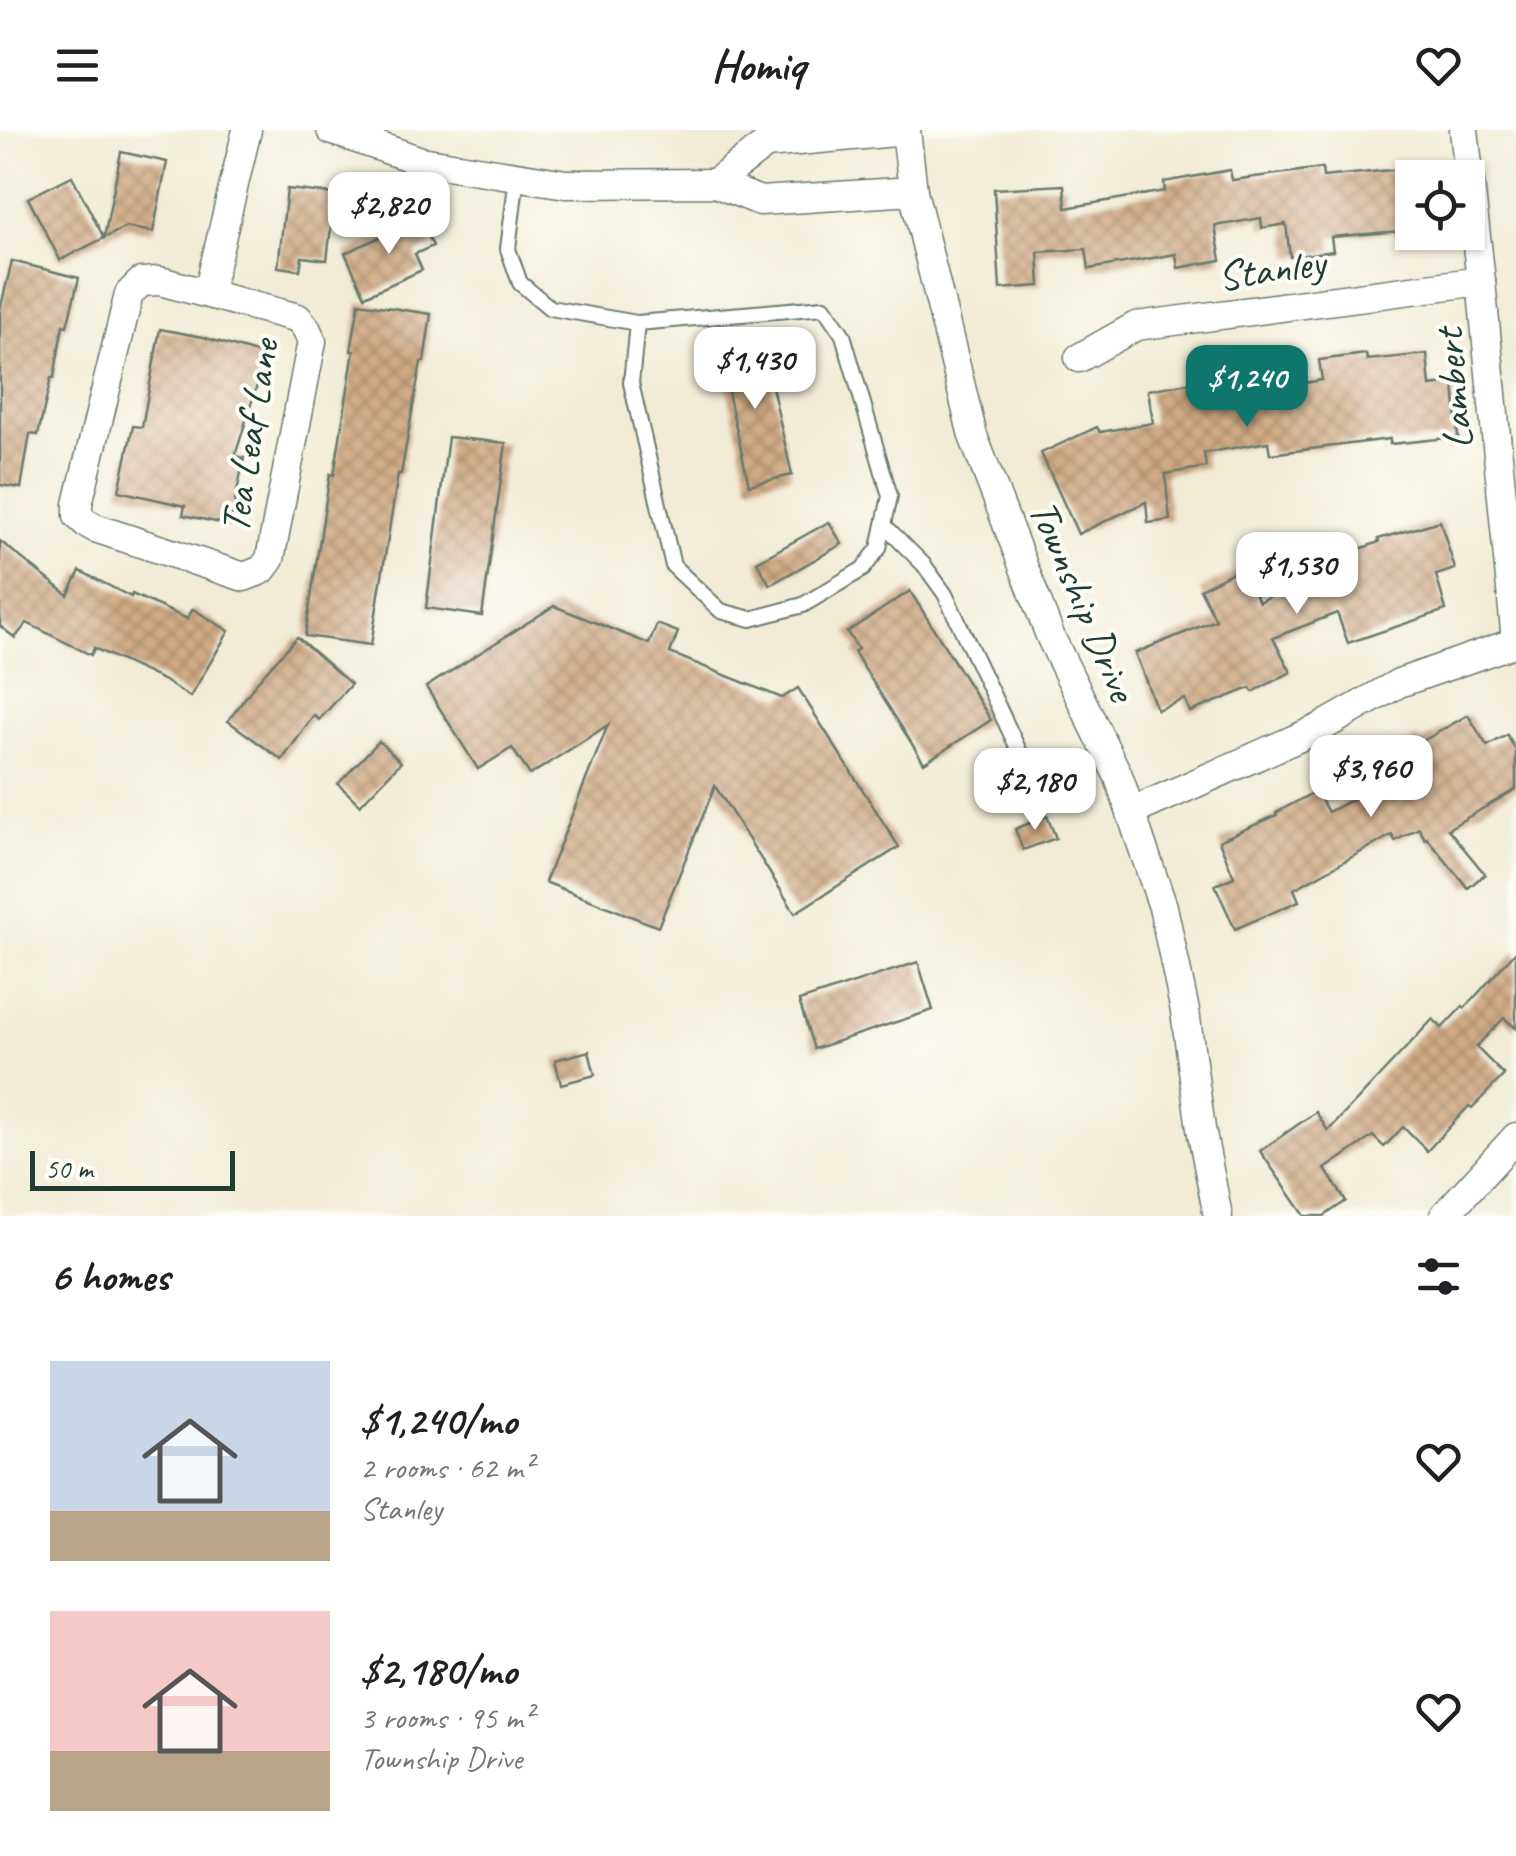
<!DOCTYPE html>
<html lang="en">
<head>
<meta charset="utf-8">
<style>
	body { margin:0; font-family:Caveat,sans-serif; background:#f6f6f6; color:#202124; height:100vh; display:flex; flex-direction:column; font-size:38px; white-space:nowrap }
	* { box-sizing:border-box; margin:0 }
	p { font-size:32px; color:#757577 }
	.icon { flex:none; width:55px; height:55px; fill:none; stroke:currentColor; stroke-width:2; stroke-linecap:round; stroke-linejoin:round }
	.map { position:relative; height:1086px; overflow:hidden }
	.sheet { display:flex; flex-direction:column; background:#fff; flex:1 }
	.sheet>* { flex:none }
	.controls { position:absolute; left:1395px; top:30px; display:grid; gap:20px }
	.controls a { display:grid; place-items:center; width:90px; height:90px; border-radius:0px; background:#fff; box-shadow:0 2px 8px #0004; font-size:50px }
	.scale { position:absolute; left:30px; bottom:25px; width:205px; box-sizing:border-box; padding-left:10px; border:5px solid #1f3d34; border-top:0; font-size:28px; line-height:35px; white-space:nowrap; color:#1f3d34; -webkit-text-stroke:8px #fdfcf7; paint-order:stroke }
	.price { position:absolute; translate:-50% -85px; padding:0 22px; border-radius:20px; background:#fff; color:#222; font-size:32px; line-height:65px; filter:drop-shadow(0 2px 5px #0008) }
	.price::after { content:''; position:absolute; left:50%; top:60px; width:30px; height:22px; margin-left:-15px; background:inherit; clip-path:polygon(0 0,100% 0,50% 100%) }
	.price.current { background:#0f766e; color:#fff }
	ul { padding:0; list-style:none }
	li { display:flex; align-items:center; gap:30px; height:250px; padding:0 50px }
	li span { display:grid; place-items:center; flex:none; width:280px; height:200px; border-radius:0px; color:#555 }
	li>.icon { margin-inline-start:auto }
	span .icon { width:120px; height:120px; fill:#fffc; stroke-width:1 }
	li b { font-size:42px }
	h2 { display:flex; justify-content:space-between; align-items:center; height:120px; padding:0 50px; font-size:42px }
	header { display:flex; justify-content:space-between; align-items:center; height:130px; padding:0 50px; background:#fff; font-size:45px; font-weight:700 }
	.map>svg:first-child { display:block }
	.building { fill:url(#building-cross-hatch) }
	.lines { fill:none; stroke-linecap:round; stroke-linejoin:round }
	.lane-casing { stroke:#697a6d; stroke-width:18 }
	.street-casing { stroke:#697a6d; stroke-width:31 }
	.lane { stroke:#fff; stroke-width:14 }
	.street { stroke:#fff; stroke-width:28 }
	.labels { text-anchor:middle; stroke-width:8; stroke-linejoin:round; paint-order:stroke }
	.street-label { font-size:42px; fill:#1f3d34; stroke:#fdfcf7 }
</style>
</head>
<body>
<header><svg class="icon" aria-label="menu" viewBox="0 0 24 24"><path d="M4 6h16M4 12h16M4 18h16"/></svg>Homiq<svg class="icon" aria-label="heart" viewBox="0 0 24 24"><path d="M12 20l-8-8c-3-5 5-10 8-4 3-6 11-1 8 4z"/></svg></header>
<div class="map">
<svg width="1516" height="1086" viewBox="0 0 1516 1086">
	<defs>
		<pattern id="building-cross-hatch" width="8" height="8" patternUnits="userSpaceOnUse" patternTransform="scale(2.5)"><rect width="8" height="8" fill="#d1ab85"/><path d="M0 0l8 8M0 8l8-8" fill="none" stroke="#a98c6e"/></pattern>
	</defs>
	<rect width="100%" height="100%" fill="#fdfcf7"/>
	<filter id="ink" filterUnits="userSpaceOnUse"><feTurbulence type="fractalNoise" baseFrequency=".01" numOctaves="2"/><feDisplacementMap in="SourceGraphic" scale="20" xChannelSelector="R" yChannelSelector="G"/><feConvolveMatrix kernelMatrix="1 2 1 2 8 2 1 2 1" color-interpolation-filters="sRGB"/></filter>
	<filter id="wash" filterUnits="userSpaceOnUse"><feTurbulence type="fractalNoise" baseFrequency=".0048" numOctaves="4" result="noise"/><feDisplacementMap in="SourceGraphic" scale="40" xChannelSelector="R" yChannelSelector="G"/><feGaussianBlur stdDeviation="2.25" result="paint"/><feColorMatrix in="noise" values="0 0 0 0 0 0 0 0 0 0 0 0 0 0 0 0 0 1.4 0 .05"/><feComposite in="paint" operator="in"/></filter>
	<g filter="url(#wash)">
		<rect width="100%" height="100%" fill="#f2ecd6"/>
		<g id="blocks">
			<g class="building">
				<polygon points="121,22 167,32 153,102 126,97 104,108"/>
				<polygon points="1322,38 1323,47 1412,38 1412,100 1331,107 1333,121 1290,127 1286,94 1262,98 1261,88 1215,96 1221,130 1178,138 1176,124 1089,139 1086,119 1038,122 1040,156 1000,159 994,59 1064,55 1066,78 1165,61 1164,52 1230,40 1232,50"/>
				<polygon points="72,46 104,108 60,130 28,68"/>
				<polygon points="287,59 335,64 327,130 302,127 300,140 278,137"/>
				<polygon points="420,89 433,116 415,124 422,140 365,166 345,123"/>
				<polygon points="12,131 79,148 67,196 63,195 54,248 51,248 38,305 30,304 21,358 0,355 0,180"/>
				<polygon points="359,173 431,184 424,232 421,232 401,344 398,344 371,515 305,506 330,344 334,345 354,221 351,221"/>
				<polygon points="160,199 203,207 266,226 235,326 244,328 230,395 183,385 185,376 119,361 133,296 142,297"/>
				<polygon points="761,208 792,345 749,355 718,218"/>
				<polygon points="1366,224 1367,230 1427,224 1430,256 1454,253 1458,307 1390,314 1390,309 1270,324 1268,312 1204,323 1206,337 1165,344 1170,390 1148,393 1146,372 1078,404 1041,323 1097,297 1100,302 1153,293 1148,260 1256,241 1259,261 1322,250 1319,230"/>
				<polygon points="448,307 506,313 482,486 426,478"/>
				<polygon points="1440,391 1455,439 1436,445 1446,480 1348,513 1337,483 1273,508 1291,542 1253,562 1250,558 1190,582 1185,569 1157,580 1135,523 1216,490 1200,459 1241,438 1259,472 1298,452 1295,443 1379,412 1378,409"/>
				<polygon points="829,392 842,414 770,455 757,432"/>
				<polygon points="0,411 68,465 80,441 131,467 132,464 187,489 193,479 229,501 190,567 163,550 94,518 91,525 27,493 15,508 0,496"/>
				<polygon points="910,461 991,590 924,633 854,522 858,519 847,502"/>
				<polygon points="554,476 649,514 657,494 678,502 670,523 782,568 798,558 899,717 795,783 715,656 658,797 545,752 608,595 530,645 512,618 478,639 426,557"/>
				<polygon points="297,507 351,554 319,590 314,585 282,630 228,591 256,553"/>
				<polygon points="1468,585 1487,616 1507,605 1516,621 1516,659 1448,699 1485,744 1468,758 1427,708 1425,709 1419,698 1395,711 1392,705 1294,759 1299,771 1235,799 1215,755 1234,747 1219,711 1277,685 1276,683 1316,661 1328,682 1386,651 1375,631 1419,608 1421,612"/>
				<polygon points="379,611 401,632 360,675 338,654"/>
				<polygon points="1047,686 1056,708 1023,720 1015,699"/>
				<polygon points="1516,821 1516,898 1504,888 1476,917 1504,945 1472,978 1469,976 1427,1021 1403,997 1384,1017 1373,1006 1325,1039 1346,1071 1324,1086 1305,1086 1260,1021 1316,982 1328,1001 1433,889 1442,898 1463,876 1465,878"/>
				<polygon points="918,832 933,880 814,919 799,871"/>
				<polygon points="589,921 595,945 561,954 555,930"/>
			</g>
		</g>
	</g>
	<g filter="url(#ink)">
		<use href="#blocks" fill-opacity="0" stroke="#697a6d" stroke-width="2.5"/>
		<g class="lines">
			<g class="lane-casing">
				<g id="lane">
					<polyline points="517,46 508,119 520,153 550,178 637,193 824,177 843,205 890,366 879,418 863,439 803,475 751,489 721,481 673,436 631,253 637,193"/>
					<polyline points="884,395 924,435 945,464 1021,625"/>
				</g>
			</g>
			<g class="street-casing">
				<g id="street">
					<polyline points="331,0 421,31 566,54 715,53 760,71 913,61"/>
					<polyline points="906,0 913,61 973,306 1051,508 1118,645 1163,777 1185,881 1201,999 1218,1086"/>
					<polyline points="1464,0 1481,151 1516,511"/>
					<polyline points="715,53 766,14 906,1"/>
					<polygon points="160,151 298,188 306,198 312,211 270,429 262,440 244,447 95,398 86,393 78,386 78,374 129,164 141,152"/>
					<polyline points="208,163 247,0"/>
					<polyline points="1079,228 1136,196 1481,151"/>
					<polyline points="1131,682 1320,598 1399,553 1516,512"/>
					<polyline points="1444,1086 1516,1007"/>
				</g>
			</g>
			<use href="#lane" class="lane"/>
			<use href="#street" class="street"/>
		</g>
	</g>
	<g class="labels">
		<g class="street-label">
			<text transform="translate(1271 138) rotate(-8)" y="15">Stanley</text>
			<text transform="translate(1452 259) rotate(-95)" y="15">Lambert</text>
			<text transform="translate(248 306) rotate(-81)" y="15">Tea Leaf Lane</text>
			<text transform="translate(1084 470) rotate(67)" y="15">Township Drive</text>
		</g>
	</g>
</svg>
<div class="controls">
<a><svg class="icon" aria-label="locate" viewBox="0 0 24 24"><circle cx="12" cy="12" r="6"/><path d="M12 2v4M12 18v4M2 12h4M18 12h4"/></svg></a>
</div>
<div class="scale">50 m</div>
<b class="price" style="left:389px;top:127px">$2,820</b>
<b class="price" style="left:755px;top:282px">$1,430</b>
<b class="price current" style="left:1247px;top:300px">$1,240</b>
<b class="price" style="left:1297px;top:487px">$1,530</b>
<b class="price" style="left:1371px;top:690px">$3,960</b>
<b class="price" style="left:1035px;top:703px">$2,180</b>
</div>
<section class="sheet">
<h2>6 homes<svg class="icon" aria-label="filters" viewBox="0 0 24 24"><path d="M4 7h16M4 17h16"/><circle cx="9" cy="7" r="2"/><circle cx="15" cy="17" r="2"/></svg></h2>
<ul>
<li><span style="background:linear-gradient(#c9d6e8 75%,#b9a48a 0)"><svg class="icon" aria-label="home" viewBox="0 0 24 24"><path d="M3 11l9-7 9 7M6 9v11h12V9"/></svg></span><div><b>$1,240/mo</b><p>2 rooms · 62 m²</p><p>Stanley</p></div><svg class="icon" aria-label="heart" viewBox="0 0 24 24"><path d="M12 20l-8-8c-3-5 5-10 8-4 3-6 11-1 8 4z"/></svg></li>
<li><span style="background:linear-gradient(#f6c9c9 70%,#b9a48a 0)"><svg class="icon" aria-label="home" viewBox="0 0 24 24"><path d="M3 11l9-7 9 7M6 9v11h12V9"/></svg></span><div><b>$2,180/mo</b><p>3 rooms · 95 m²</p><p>Township Drive</p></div><svg class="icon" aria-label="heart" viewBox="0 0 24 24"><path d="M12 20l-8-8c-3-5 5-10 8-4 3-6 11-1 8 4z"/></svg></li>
</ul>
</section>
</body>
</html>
